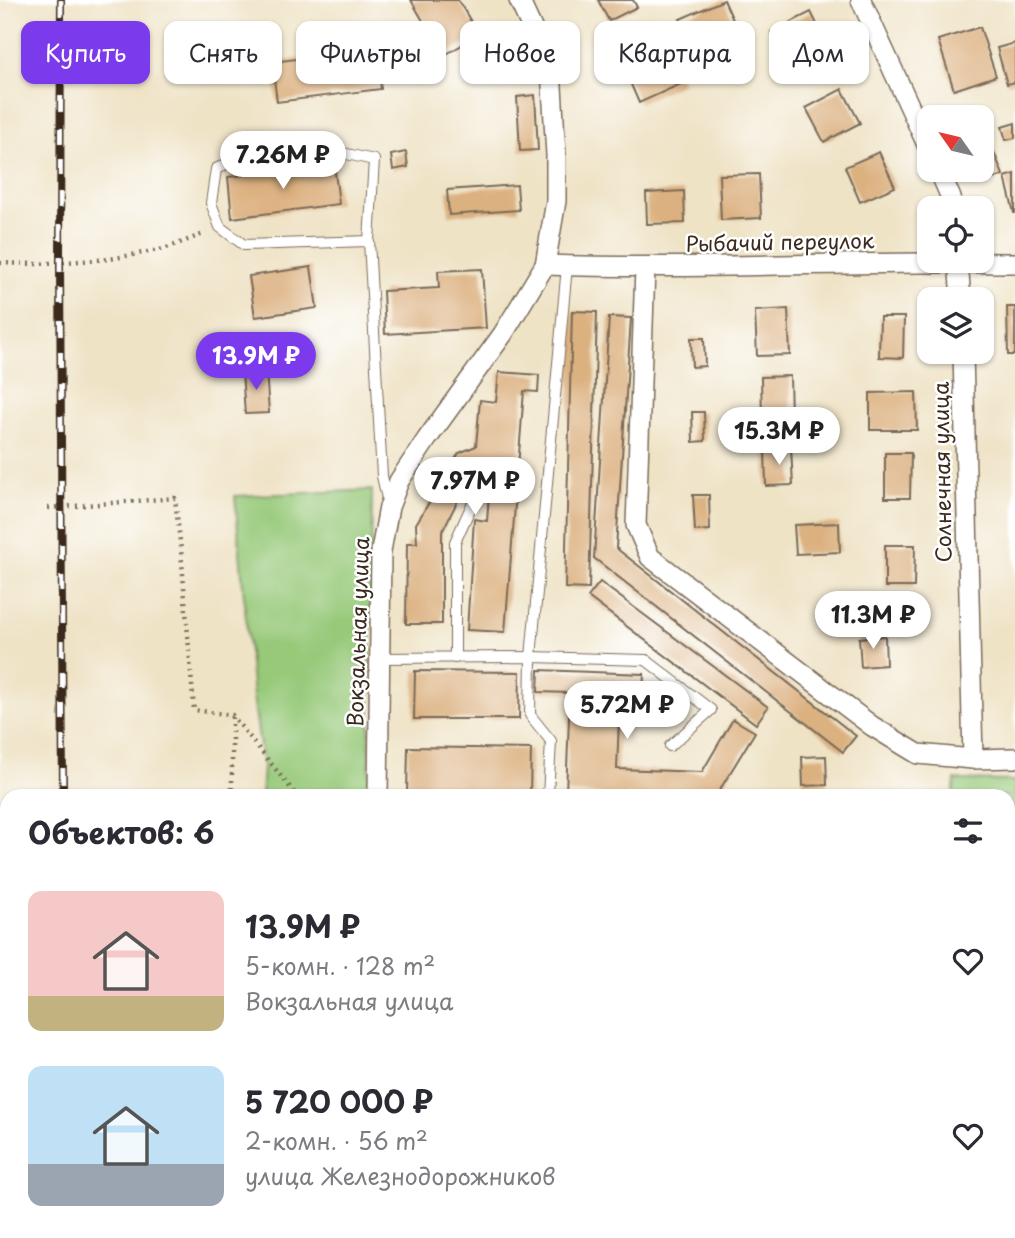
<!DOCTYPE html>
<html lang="ru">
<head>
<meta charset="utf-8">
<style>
	body { margin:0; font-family:"Playpen Sans",sans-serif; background:#f2f2f3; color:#2b2b33; height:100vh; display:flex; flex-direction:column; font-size:26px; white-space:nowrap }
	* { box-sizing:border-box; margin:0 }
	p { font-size:23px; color:#7c7c81 }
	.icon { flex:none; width:38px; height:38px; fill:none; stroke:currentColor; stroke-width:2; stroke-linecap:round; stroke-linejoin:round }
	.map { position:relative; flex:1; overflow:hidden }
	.sheet { position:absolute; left:0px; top:789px; width:1015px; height:450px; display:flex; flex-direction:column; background:#fff; border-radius:21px 21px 0 0; box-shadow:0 2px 5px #0004 }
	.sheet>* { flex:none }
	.guide { position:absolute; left:21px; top:21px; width:973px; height:63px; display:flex; gap:14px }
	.needle { width:46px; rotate:304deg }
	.fabs { position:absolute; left:917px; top:105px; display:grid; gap:14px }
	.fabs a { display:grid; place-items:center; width:77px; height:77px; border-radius:14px; background:#fff; box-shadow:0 2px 5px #0004; font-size:35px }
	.price { position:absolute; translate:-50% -60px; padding:0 16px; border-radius:24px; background:#fff; color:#222; font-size:23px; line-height:46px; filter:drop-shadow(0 2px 4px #0008) }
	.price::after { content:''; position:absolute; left:50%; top:42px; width:21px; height:16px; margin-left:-10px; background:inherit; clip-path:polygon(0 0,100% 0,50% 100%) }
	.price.on { background:#7c3aed; color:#fff }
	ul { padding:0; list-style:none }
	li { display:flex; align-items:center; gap:21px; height:175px; padding:0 28px }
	li span { display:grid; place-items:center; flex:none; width:196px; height:140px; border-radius:14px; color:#555 }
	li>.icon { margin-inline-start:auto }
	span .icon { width:84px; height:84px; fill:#fffc; stroke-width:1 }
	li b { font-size:30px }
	h2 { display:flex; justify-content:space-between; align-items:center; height:84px; padding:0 28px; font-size:30px }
	.chip { padding:0 24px; border-radius:14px; background:#fff; box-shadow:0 2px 5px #0004; font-size:24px; line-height:63px }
	.chip.on { background:#7c3aed; color:#fff }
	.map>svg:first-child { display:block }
	.green { fill:#97c979; stroke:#697a4c; stroke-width:2 }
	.building { fill:#dcb180 }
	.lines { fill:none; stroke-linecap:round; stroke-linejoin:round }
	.service-casing { stroke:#7a6b59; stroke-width:12 }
	.minor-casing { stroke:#7a6b59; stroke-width:22 }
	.path { stroke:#7a6b59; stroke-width:4.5; stroke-dasharray:2 5; stroke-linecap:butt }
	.service { stroke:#fff; stroke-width:10 }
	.minor { stroke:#fff; stroke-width:19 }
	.rail-casing { stroke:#3b2a1e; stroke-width:8 }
	.rail { stroke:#fff; stroke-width:5; stroke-dasharray:16; stroke-linecap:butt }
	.labels { text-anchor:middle; stroke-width:5; stroke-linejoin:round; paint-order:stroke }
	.street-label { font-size:21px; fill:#3b2a1e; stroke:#fff }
</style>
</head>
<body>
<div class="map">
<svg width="1015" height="1238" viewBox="0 0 1015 1238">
	<rect width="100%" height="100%" fill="#fff"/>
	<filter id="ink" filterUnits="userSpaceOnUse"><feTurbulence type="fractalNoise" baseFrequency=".0143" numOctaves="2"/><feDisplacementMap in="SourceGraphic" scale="14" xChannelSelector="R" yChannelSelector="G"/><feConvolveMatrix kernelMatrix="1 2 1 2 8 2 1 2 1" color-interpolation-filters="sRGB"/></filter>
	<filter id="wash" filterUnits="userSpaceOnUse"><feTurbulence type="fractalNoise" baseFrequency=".00686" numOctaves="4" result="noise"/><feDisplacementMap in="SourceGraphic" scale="28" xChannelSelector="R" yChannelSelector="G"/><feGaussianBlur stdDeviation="1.57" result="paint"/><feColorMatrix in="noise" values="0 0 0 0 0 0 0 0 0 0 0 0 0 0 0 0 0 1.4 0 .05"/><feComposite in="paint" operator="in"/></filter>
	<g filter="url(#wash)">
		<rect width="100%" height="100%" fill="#efe3c6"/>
		<g class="green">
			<polygon points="372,490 369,796 261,796 263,767 253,697 235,496"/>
			<polygon points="955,780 1015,781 1015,1238 934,1238 934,1232 1008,1232 1008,796 953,796"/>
			<polygon points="274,1232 360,1232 360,1238 279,1238"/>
		</g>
		<g id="blocks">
			<g class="building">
				<polygon points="411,0 458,0 479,35 443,56"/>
				<polygon points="598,0 633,0 637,7 609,21"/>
				<polygon points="724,0 733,20 689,40 680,19"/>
				<polygon points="811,12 829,49 789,69 771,32"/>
				<polygon points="980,27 996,76 954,90 938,40"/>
				<polygon points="1015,43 1015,82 1007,84 997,48"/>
				<polygon points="666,46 683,83 639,103 623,66"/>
				<polygon points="376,49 381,89 277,102 272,62"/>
				<polygon points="842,89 860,123 824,142 806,108"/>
				<polygon points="535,95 538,150 520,151 517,97"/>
				<polygon points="1015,123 1015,138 1006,140 1002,127"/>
				<polygon points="406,152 408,167 393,170 391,155"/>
				<polygon points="879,152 895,187 860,202 845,167"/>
				<polygon points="994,152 1003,175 986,182 981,170 982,157"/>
				<polygon points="334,164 339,204 232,218 228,177"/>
				<polygon points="759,174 761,218 721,220 719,175"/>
				<polygon points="1015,174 1015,213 1014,213 1005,177"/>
				<polygon points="517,185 519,210 449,215 447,190"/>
				<polygon points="684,191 685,223 647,224 646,193"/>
				<polygon points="311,267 317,308 255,317 249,276"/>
				<polygon points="482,269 486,328 385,334 383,291 439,288 438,271"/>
				<polygon points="1007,307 1015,307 1015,355 1008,355"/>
				<polygon points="788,309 790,355 757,356 755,311"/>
				<polygon points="572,311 597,312 589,589 565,588"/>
				<polygon points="609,317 631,318 616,548 856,736 843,752 594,558"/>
				<polygon points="880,317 904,317 903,358 879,357"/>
				<polygon points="691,338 704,338 705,366 692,367"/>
				<polygon points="266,369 269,413 245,414 242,371"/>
				<polygon points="499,372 539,375 538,392 524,391 505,632 467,630 474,519 487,521 491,465 470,476 442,532 442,624 406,624 407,543 417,543 416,524 459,453 476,446 480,400 496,402"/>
				<polygon points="790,376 791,415 762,416 761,377"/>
				<polygon points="916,392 917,430 870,430 870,393"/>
				<polygon points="692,412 704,412 705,441 693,442"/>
				<polygon points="791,447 793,485 766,486 765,448"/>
				<polygon points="885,453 911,453 910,498 885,498"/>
				<polygon points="693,495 709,495 710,530 695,531"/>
				<polygon points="839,523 840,552 796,554 794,525"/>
				<polygon points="885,545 915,545 914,587 885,587"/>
				<polygon points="600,582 768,707 756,724 588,597"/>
				<polygon points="885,636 886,665 861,667 859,638"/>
				<polygon points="539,670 644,674 643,696 620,695 617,769 702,772 733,719 755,732 716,796 641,796 566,793 570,693 538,692"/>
				<polygon points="415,671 520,672 519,719 414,719"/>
				<polygon points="408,747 531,749 530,795 407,794"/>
				<polygon points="826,756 827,785 803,786 802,757"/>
				<polygon points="1013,855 1015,855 1015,908 1009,907"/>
				<rect x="788" y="1232" width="55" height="6"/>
				<polygon points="872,1232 917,1232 917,1235 872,1238"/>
			</g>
		</g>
	</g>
	<g filter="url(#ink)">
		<use href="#blocks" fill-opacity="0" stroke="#7a6b59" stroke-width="2"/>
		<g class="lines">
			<g class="service-casing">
				<g id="service">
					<polyline points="369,241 244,245 220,227 211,203 216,169 263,146 333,151 374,160 369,241 382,476 388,503"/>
					<polyline points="380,658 531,657 646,660 711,710 670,746"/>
					<polyline points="455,658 455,542 475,498"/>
					<polyline points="548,796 551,741 530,715 531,657 567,266"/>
					<polyline points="712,1232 715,1238"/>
					<polyline points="967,1232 967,1238"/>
					<polyline points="756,1238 759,1232"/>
				</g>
			</g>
			<g class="minor-casing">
				<g id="minor">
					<polyline points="861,0 929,149"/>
					<polyline points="939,170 951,198 953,208"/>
					<polyline points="958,261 961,299"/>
					<path d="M 545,265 C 702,270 858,261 1015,263"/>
					<polyline points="645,268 636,525 650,557 872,726 918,754 973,759 1015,758"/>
					<polyline points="963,352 973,759"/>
					<polyline points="378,796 381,551 389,507 399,481 427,439 503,334 545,265 556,201 556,155 551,69 519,0"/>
					<polyline points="375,1232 375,1238"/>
				</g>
			</g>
			<g class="path">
				<polyline points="0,263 36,264 110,259 164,249 206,233"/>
				<polyline points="48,508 175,498 181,550 194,710 232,715 297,796"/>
				<polyline points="232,717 232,796"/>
				<polyline points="234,1232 234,1238"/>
				<polyline points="663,1232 663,1238"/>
			</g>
			<use href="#service" class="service"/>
			<use href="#minor" class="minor"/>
			<g class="rail-casing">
				<g id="rail">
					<polyline points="61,0 60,262 63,796"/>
					<polyline points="66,1232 66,1238"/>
				</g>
			</g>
			<use href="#rail" class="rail"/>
		</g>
	</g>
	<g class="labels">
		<g class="street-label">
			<text transform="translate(780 243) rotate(-1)" y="7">Рыбачий переулок</text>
			<text transform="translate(943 472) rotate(-91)" y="7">Солнечная улица</text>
			<text transform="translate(359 632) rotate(-88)" y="7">Вокзальная улица</text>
		</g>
	</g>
</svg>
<div class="fabs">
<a><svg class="needle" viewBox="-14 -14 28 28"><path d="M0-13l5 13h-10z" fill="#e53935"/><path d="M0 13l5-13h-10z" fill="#7c7c81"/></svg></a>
<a><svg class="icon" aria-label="locate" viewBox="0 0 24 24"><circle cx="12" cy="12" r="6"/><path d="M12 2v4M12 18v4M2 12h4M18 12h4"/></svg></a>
<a><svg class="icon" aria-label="layers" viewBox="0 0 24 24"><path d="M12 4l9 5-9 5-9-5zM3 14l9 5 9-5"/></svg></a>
</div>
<b class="price" style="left:283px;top:191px">7.26M ₽</b>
<b class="price on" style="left:256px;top:392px">13.9M ₽</b>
<b class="price" style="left:779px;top:467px">15.3M ₽</b>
<b class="price" style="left:475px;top:517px">7.97M ₽</b>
<b class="price" style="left:873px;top:651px">11.3M ₽</b>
<b class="price" style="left:627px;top:741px">5.72M ₽</b>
<div class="guide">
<a class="chip on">Купить</a>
<a class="chip">Снять</a>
<a class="chip">Фильтры</a>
<a class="chip">Новое</a>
<a class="chip">Квартира</a>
<a class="chip">Дом</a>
</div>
<section class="sheet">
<h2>Объектов: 6<svg class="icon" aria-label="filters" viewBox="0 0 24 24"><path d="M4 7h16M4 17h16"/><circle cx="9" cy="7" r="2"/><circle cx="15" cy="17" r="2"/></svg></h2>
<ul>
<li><span style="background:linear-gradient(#f6c9c9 75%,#c2b280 0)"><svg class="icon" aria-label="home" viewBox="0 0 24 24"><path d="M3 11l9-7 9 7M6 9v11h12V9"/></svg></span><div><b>13.9M ₽</b><p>5-комн. · 128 m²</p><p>Вокзальная улица</p></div><svg class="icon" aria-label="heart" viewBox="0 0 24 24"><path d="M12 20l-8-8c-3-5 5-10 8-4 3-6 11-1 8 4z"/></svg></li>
<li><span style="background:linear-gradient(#bfe0f5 70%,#9aa5b1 0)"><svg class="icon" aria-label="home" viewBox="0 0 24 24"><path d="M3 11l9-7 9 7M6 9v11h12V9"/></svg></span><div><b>5 720 000 ₽</b><p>2-комн. · 56 m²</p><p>улица Железнодорожников</p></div><svg class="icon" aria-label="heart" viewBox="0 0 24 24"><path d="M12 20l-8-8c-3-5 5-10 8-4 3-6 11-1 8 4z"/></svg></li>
</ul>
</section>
</div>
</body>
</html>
